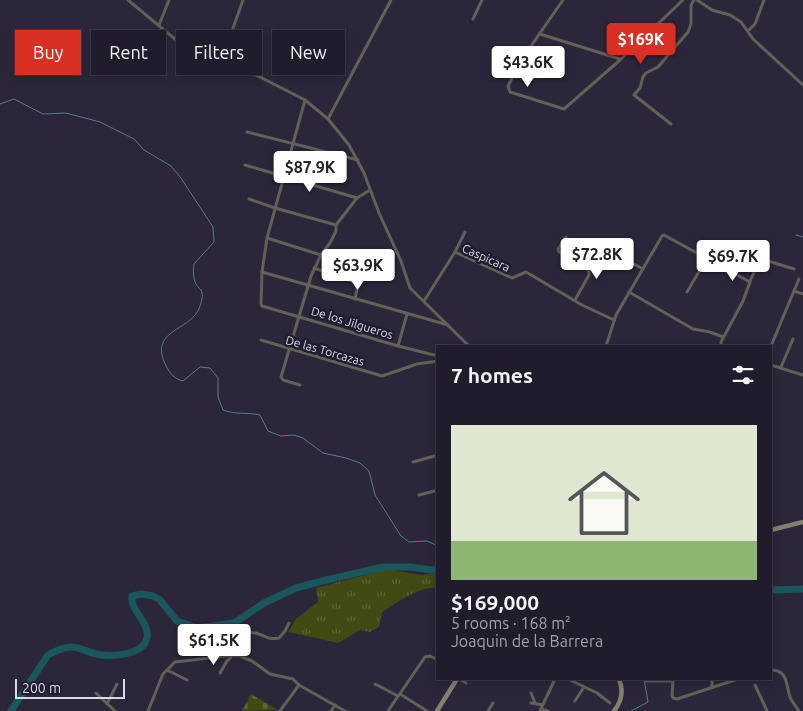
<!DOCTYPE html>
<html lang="en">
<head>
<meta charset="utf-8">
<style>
	body { margin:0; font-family:Ubuntu,sans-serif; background:#2d2938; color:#f1f3f6; height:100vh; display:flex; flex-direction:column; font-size:19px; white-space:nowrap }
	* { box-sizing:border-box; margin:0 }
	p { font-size:16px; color:#a2a1a9 }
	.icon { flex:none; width:28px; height:28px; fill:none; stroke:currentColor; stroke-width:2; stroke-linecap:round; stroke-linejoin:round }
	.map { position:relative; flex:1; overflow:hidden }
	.sheet { position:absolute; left:436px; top:345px; width:336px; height:335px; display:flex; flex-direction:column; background:#201c2c; border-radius:0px; box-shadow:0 2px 8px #0003,0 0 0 1px #3d3a48 }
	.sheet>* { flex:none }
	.hud { position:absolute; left:15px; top:30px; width:346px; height:45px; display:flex; gap:10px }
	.scale { position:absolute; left:15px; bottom:12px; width:110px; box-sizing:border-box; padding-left:5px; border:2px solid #dcd9e6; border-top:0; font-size:14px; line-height:18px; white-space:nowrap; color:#dcd9e6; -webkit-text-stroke:4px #211d30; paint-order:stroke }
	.price { position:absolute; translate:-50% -42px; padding:0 11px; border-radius:5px; background:#fff; color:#222; font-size:16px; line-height:32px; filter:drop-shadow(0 1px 2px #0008) }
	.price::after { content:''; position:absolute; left:50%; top:30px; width:15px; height:11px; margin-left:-8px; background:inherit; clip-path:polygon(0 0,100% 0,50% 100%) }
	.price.active { background:#d93025; color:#fff }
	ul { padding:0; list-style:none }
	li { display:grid; align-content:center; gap:10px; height:265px; padding:0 15px }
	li+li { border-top:1px solid #3d3a48 }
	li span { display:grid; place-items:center; height:155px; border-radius:0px; color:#555 }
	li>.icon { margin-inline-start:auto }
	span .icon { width:90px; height:90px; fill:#fffc; stroke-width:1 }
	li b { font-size:21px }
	h2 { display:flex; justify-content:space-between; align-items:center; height:60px; padding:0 15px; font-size:21px }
	.pill { padding:0 18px; border-radius:0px; background:#201c2c; box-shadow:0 2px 8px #0003,0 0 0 1px #3d3a48; font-size:18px; line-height:45px }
	.pill.active { background:#d93025; color:#fff }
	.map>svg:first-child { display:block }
	.grass { fill:url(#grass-tufts) }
	.cemetery { fill:url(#cemetery-stones) }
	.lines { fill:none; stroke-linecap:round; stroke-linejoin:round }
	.stream { stroke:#547e86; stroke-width:1 }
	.river { stroke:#19575d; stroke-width:7 }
	.street { stroke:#636056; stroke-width:3 }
	.secondary { stroke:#837e6e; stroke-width:4.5 }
	.labels { text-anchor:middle; stroke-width:5; stroke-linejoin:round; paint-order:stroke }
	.street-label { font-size:12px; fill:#dcd9e6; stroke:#211d30 }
</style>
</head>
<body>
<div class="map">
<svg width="803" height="711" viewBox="0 0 803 711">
	<defs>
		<pattern id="grass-tufts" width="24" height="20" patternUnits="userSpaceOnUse" patternTransform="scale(1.25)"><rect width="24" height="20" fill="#404a12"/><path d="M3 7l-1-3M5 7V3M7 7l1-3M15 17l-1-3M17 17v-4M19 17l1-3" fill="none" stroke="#5b6434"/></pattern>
		<pattern id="cemetery-stones" width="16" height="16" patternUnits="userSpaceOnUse" patternTransform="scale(1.25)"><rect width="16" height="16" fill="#404a12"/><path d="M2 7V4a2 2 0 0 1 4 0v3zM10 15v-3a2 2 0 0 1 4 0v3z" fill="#5b6434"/></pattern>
	</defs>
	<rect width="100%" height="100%" fill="#2b263a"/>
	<path class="grass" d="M 387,569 L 422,575 L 437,573 L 437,588 C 421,585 396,603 382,612 L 379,627 L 370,632 L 360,630 L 338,643 L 288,632 L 297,618 L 318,602 L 316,588 Z"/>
	<polygon class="cemetery" points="251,694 278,710 242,711"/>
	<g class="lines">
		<g class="stream">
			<path d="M 0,104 L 14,99 L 43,114 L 66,113 L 100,122 L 134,139 L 144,150 L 171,166 L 181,178 L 213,227 L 214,242 L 194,264 C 193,270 193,278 196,284 C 197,286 199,288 201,290 C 204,295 201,303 199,309 C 188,332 148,330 166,366 C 170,374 175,379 183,381 L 200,367 L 210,368 L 218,378 L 218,397 L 223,410 C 236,415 247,412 260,415 L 268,431 L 281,436 L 294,435 L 303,438 L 323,453 L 346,458 L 360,463 L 369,471 L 375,495 L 382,506 L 401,536 L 409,542 L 427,541 L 438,546"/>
			<polyline points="796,235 803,237"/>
			<polyline points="631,711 648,702 644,679"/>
		</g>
		<g class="river">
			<polyline points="771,590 803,589"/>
			<path d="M 11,711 L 48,655 C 55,651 61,648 70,647 C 78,646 87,652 96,654 C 110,657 143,656 147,638 C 150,622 130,611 132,596 L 141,594 L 153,596 L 160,600 L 177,621 L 197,628 L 234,623 L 264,603 L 296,588 L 322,581 L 383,567 L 410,567 L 431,570 L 438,569"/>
		</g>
		<g class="street">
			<polyline points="128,0 199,59 212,64 240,68 262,78 305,100 328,119 349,145 364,173 379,213 401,261 410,288 469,346"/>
			<polyline points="563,0 522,59 508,86 510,92 564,109 620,60 683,0"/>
			<polyline points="697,0 712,10 730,15 741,22 753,39 803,85"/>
			<polyline points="473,19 482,0"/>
			<polyline points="159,25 169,0"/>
			<polyline points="748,31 755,24 764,0"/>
			<polyline points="540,34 620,59"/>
			<polyline points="220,65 243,0"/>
			<polyline points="305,100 267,238 262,272 261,304 262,306 398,346 438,356"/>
			<polyline points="328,119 391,0"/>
			<polyline points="671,124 634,95 640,88 643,77 646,73 658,67 688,32 691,24 691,5 694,0"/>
			<polyline points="247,132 358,160"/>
			<polyline points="245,165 357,198 370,190"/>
			<polyline points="249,199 275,208 336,225"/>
			<polyline points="566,237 558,249 559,252 583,266"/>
			<polyline points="267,238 321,255"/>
			<polyline points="610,251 643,269"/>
			<polyline points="455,252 465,232"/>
			<polyline points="314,268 357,283 358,285 355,299"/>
			<polyline points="262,272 448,325"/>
			<path d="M 750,281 C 754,272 758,263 768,261 L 794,269"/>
			<polyline points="794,291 803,294"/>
			<polyline points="629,292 693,329 710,332 723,337"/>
			<polyline points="687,292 707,258"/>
			<polyline points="575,300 589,275 589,271 583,266 593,249"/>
			<polyline points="424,301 455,252 512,278 526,272 582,305 614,320"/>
			<polyline points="261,340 382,376 417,364 438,361"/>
			<polyline points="398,346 407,314"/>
			<polyline points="606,346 616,315 662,236 664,235 750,282 743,301 721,342 721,346"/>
			<polyline points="771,346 799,279"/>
			<polyline points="771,365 803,375"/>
			<polyline points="781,367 793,339"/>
			<polyline points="300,385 283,380 281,377 311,276 321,255 330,243 336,231 336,225 357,198"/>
			<polyline points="413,462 438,455"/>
			<polyline points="419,495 438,490"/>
			<path d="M 209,658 C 213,653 215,645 220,641 C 228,635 246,631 256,633 C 266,636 267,640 279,638 L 285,631 L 289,623"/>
			<polyline points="167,670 187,680"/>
			<path d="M 771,670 C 788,670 786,685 790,697 C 792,702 796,706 799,711"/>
			<polyline points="220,673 227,661 232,656"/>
			<polyline points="459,679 466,683"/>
			<polyline points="568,679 597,693 610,703"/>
			<polyline points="673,679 672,695 673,698 677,699 738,679"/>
			<polyline points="646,681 673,681"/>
			<polyline points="375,684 398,696"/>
			<polyline points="755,685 767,711"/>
			<polyline points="712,687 712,679"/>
			<polyline points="96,693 115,711"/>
			<polyline points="531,693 535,703"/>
			<polyline points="400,694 427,711"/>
			<polyline points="575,701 584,687"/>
			<polyline points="531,703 543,705"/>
			<polyline points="107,704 117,684"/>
			<polyline points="541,709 548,711"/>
			<polyline points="148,711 163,674 175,662 227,656 240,656 252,661 270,674 293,679 299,685 345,711"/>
			<polyline points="280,711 299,685"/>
			<polyline points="331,711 335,705"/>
			<polyline points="388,711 425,657 430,656 438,660"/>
			<polyline points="488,711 493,703"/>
			<polyline points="540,711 555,679"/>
		</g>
		<g class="secondary">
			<polyline points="771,530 803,522"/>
			<polyline points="437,711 457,679"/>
			<path d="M 614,711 C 622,701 624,691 619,679"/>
		</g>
	</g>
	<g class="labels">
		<g class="street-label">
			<text transform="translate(486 258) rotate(24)" y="4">Caspicara</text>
			<text transform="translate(352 323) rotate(17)" y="4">De los Jilgueros</text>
			<text transform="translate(325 351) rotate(16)" y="4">De las Torcazas</text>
		</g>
	</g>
</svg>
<div class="scale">200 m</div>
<b class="price active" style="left:641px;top:65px">$169K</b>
<b class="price" style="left:528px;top:88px">$43.6K</b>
<b class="price" style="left:310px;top:193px">$87.9K</b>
<b class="price" style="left:597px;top:280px">$72.8K</b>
<b class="price" style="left:733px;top:282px">$69.7K</b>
<b class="price" style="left:358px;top:291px">$63.9K</b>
<b class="price" style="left:214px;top:666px">$61.5K</b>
<div class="hud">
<a class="pill active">Buy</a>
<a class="pill">Rent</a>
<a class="pill">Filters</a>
<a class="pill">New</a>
</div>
<section class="sheet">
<h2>7 homes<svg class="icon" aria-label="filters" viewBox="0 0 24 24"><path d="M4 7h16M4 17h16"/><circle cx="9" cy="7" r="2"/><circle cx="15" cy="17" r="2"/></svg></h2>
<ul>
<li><span style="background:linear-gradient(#dfe7d0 75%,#8fb573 0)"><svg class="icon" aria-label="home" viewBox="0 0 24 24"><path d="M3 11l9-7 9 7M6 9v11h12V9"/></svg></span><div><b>$169,000</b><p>5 rooms · 168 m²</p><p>Joaquin de la Barrera</p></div></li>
</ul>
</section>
</div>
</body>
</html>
